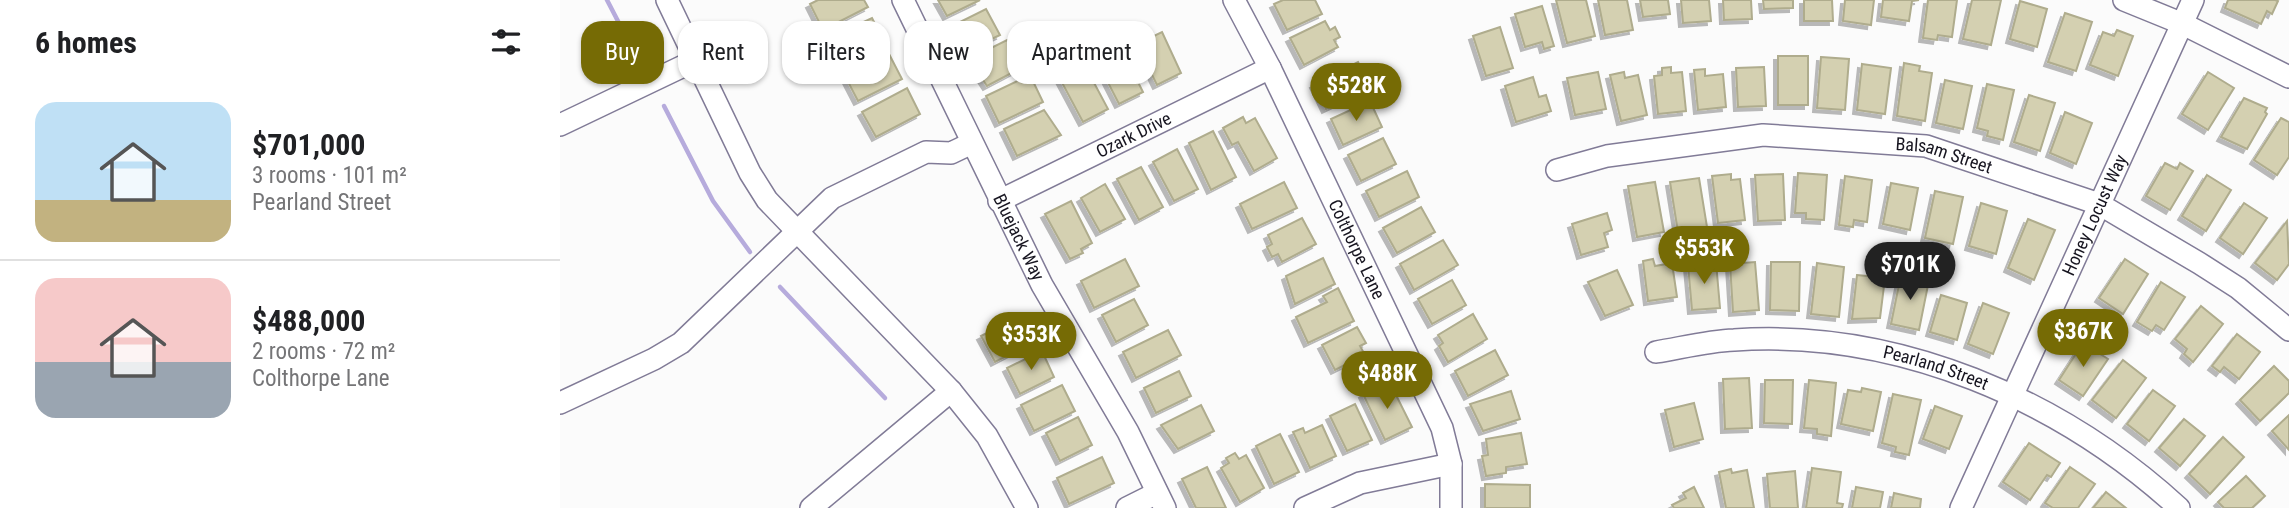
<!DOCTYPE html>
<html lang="en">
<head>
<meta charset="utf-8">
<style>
	body { margin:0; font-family:"Roboto Condensed",sans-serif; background:#f6f6f6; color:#202124; height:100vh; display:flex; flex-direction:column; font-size:26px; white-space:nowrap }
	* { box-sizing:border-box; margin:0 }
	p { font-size:23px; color:#757577 }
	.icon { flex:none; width:38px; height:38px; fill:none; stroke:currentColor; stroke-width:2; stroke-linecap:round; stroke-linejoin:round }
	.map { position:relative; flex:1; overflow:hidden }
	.sheet { display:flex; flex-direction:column; background:#fff; width:560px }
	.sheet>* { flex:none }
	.hud { position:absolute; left:21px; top:21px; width:665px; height:63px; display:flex; gap:14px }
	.price { position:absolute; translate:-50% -60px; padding:0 16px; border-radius:24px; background:#766b05; color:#fff; font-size:23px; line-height:46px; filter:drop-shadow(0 2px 4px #0008) }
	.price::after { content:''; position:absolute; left:50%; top:42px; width:21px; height:16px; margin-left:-10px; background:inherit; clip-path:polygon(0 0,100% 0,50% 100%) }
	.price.selected { background:#222; color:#fff }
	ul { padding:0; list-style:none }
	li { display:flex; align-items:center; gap:21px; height:175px; padding:0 35px }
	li+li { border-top:2px solid #e0e0e0 }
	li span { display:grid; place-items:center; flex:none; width:196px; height:140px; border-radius:21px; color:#555 }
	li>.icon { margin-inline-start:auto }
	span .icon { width:84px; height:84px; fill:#fffc; stroke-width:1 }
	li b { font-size:30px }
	h2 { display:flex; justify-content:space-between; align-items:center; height:84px; padding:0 35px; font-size:30px }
	.chip { padding:0 24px; border-radius:21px; background:#fff; box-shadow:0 2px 5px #0004; font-size:24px; line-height:63px }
	.chip.selected { background:#766b05; color:#fff }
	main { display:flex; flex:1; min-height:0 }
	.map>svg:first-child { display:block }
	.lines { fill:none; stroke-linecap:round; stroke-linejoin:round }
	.stream { stroke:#b6abdc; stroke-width:4.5 }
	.building { fill:#d4d0b1; stroke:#afac8d; stroke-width:2; filter:url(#shadow) }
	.minor-casing { stroke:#817b97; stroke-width:24 }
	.minor { stroke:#fff; stroke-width:21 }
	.labels { text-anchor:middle; stroke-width:7; stroke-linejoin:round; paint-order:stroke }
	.street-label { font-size:18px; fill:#171520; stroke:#fff }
</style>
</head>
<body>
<main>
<section class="sheet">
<h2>6 homes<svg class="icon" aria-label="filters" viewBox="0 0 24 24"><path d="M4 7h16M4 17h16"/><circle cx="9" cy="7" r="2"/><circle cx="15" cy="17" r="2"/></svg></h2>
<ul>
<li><span style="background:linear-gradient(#bfe0f5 70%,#c2b280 0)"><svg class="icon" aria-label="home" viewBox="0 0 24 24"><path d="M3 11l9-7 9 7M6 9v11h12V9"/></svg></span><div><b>$701,000</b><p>3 rooms · 101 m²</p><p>Pearland Street</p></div></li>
<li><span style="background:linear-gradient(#f6c9c9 60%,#9aa5b1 0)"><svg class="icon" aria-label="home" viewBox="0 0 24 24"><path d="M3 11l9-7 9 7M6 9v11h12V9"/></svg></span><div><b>$488,000</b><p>2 rooms · 72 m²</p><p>Colthorpe Lane</p></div></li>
</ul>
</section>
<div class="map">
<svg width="1729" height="508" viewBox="0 0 1729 508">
	<defs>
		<filter id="shadow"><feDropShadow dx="-4" dy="4" stdDeviation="0" flood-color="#0004"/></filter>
	</defs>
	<rect width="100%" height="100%" fill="#fbfbfb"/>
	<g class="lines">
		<g class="stream">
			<polyline points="47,0 74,52"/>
			<polyline points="104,106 153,201 190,252"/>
			<polyline points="220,287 325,398"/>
		</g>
	</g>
	<g class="building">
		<polygon points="258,0 304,0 308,7 263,30 250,4"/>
		<polygon points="378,0 420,0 387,16"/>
		<polygon points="723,0 755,0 762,14 727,30 714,4"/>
		<polygon points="996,0 1026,0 1035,36 1007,43"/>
		<polygon points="1038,0 1067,0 1073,30 1045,35"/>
		<polygon points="1080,0 1108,0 1110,14 1083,17"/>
		<polygon points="1121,0 1149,0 1151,21 1123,23"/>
		<polygon points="1163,0 1191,0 1192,19 1164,20"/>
		<polygon points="1203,0 1233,0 1233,8 1204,9"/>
		<polygon points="1244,0 1272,0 1273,21 1244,21"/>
		<polygon points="1285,0 1314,0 1311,25 1283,21"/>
		<polygon points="1323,0 1359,0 1352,1 1349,21 1321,17"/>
		<polygon points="1368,0 1397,0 1392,37 1378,35 1377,40 1363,38"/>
		<polygon points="1412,0 1441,0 1431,45 1403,39"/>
		<polygon points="1668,0 1715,0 1718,1 1712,14 1707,11 1701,24 1665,8"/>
		<polygon points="1460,1 1487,9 1477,47 1450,39"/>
		<polygon points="982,6 994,46 984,49 982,42 965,47 955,14"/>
		<polygon points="426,9 440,35 405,52 392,26"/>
		<polygon points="1505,13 1532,22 1516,71 1488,62"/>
		<polygon points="312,18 325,44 286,62 273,36"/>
		<polygon points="765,21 770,30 775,27 780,37 774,40 778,47 744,65 730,38"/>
		<polygon points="940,27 953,68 926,76 913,36"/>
		<polygon points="1557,30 1573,36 1558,76 1530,65 1543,32 1554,36"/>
		<polygon points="602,32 621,73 597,85 577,44"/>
		<polygon points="447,40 461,68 427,86 409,59"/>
		<polygon points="328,52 342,79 298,101 284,74"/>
		<polygon points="564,54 583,92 559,104 537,61 548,55 551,60"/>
		<rect x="1218" y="56" width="30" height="49"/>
		<polygon points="1261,57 1289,59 1285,110 1257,108"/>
		<polygon points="798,62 810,88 766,109 754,84"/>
		<polygon points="1344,63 1360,66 1359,71 1372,73 1365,121 1337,116"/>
		<polygon points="524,64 548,109 523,122 499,77"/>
		<polygon points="1302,64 1331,68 1325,114 1297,110"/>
		<polygon points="1111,67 1111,73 1122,72 1126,111 1098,114 1094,76 1102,75 1102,68"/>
		<polygon points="1204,67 1206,106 1178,107 1176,68"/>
		<polygon points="1145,69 1145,76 1163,74 1166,107 1138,110 1134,70"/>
		<polygon points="1038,72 1046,109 1015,115 1007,78"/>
		<polygon points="1064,72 1065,78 1078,75 1087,115 1061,121 1050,75"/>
		<polygon points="1648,72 1674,88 1648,130 1622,114"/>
		<polygon points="470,75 483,102 439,123 426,96"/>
		<polygon points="973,77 979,97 986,95 991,111 956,122 945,86"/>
		<polygon points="1385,80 1412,86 1403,129 1376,123"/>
		<polygon points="1427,84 1454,90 1443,140 1427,136 1428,131 1417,128"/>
		<polygon points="347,88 360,114 316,137 302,112"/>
		<polygon points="1469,95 1495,103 1480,151 1454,142"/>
		<polygon points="1684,98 1707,108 1705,112 1707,114 1687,149 1661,137"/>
		<polygon points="810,101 822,127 783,145 771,119"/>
		<polygon points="484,110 501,135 457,156 444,129"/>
		<polygon points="1505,112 1532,123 1516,164 1490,153"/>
		<polygon points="683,117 686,123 695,118 717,158 694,171 678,142 672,145 663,128"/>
		<polygon points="1721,118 1729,122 1729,157 1717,175 1694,160"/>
		<polygon points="653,131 676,177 651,190 629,143"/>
		<polygon points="823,138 836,164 801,181 788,155"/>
		<polygon points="617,149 638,189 614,201 593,162"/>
		<polygon points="1605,163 1617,169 1620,163 1633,171 1610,210 1586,196"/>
		<polygon points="581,167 603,207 579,220 557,179"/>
		<polygon points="847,171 859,197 819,217 806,191"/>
		<polygon points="1238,173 1267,175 1264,220 1246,219 1246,213 1235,213"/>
		<polygon points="1171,174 1171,180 1180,179 1185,220 1158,223 1152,176"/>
		<polygon points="1223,174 1225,220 1198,221 1195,175"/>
		<polygon points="1647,175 1671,190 1646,231 1622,216"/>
		<polygon points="1285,176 1312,180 1307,222 1294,220 1293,227 1279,225"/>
		<polygon points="1139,178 1147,227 1118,232 1110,182"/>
		<polygon points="724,182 737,208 692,229 680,204"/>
		<polygon points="1095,182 1104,232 1077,237 1068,186"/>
		<polygon points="1331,183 1358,188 1350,230 1323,224"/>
		<polygon points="545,184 565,219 540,232 521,198"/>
		<polygon points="1375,191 1403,197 1393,244 1365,238"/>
		<polygon points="511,201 532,243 521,249 523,253 510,259 485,214"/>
		<polygon points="1421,203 1447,211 1436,254 1409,246"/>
		<polygon points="1684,203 1707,218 1683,254 1660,238"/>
		<polygon points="861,207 875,232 837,253 823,228"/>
		<polygon points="1047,213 1052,230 1044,233 1048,247 1021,255 1012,224"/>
		<polygon points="742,218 756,244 722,262 718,254 712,257 707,247 712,244 708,235"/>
		<polygon points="1468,219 1495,230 1474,280 1448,268"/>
		<polygon points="1727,221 1729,264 1717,280 1695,263"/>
		<polygon points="883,240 898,265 854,290 840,264"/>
		<polygon points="763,258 775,284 735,304 726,276"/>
		<polygon points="565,259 579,286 534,308 521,281"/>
		<polygon points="1093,259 1095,266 1112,263 1117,297 1088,301 1083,261"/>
		<polygon points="1565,259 1588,274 1563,314 1539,298"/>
		<polygon points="1156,262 1160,308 1132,310 1128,265"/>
		<polygon points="1195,262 1199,310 1173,312 1170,264"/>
		<polygon points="1211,262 1240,262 1239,311 1210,310"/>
		<polygon points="1257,263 1284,267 1279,317 1251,314"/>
		<polygon points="1057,270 1073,305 1045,316 1028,282"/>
		<polygon points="1297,275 1325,278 1320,318 1292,319"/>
		<polygon points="1341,275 1369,280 1359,330 1331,324"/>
		<polygon points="892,280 906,305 872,324 858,299"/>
		<polygon points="1601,282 1625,297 1604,330 1596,325 1592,331 1577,322"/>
		<polygon points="778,288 794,321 748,343 736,317 767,302 763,296"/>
		<polygon points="1381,295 1407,303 1397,340 1370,332"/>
		<polygon points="574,299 588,325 556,342 542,315"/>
		<polygon points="1423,303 1449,313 1433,354 1408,344"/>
		<polygon points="1641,306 1663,324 1633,362 1624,354 1627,349 1615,339"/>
		<polygon points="913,314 927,339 888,362 879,346 883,343 878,335"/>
		<polygon points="460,316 473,342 435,362 421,336"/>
		<polygon points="797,327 806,343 800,346 805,355 775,370 762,345"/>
		<polygon points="608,330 621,355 576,378 563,352"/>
		<polygon points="1677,334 1700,352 1679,379 1664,367 1660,372 1652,366"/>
		<polygon points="1523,343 1548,359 1523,396 1499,380"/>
		<polygon points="935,350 948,375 908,396 895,371"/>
		<polygon points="482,351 494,377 460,394 447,368"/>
		<polygon points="1563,360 1586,378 1556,418 1532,400"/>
		<polygon points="1714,366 1729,381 1729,393 1700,421 1680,400"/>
		<polygon points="619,371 631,396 596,413 584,388"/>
		<polygon points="1189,378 1192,428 1165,429 1163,379"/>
		<polygon points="1205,380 1233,380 1232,424 1204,423"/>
		<polygon points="1249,380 1276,383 1271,436 1257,434 1257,429 1244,428"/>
		<polygon points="829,381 852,427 825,440 803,394"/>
		<polygon points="502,385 515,411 474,431 461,405"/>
		<polygon points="1302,388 1321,392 1313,431 1281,424 1288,390 1301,392"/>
		<polygon points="1593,390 1615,406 1589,441 1567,424"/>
		<polygon points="951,391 960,419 923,431 910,404"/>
		<polygon points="1333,394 1361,400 1349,455 1335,452 1336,447 1322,443"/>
		<polygon points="1134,403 1143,439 1114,447 1105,410"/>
		<polygon points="795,404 812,440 787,451 770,416"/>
		<polygon points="641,405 654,431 618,449 601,425"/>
		<polygon points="1375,406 1402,416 1389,449 1363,439"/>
		<polygon points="1729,415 1729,450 1712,431"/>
		<polygon points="518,417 532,445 500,461 486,433"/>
		<polygon points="1624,419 1645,436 1620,466 1599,448"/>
		<polygon points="762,425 776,456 750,468 733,432 743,428 745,433"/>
		<polygon points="961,433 967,464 946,467 946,473 926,476 922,456 928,455 926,439"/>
		<polygon points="720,434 739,472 714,484 696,446"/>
		<polygon points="1663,437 1684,457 1650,494 1629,474"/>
		<polygon points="1469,443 1500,463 1491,477 1487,475 1470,500 1443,482"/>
		<polygon points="675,453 679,459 686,455 704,488 680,502 661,468 669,463 666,458"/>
		<polygon points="542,457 554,483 509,504 497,478"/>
		<polygon points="647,467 666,508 636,508 622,479"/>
		<polygon points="1510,467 1535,484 1518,508 1493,508 1485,503"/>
		<polygon points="1252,468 1281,472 1277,503 1283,504 1282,508 1246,508"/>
		<polygon points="1171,469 1172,473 1187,470 1194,508 1166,508 1159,472"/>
		<polygon points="1235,471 1238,508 1210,508 1207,474"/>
		<polygon points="1686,476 1705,496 1692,508 1664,508 1658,502"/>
		<polygon points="925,484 970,485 970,508 925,508"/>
		<polygon points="1134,487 1144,508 1114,508 1112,505 1126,498 1123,493"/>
		<polygon points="1296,487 1323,492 1320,508 1292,508"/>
		<polygon points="1546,492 1566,508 1533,508"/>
		<polygon points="1334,493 1361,499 1360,508 1331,508"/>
	</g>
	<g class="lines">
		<g class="minor-casing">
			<g id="minor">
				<polyline points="107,0 190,173 207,200 391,391 427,436 467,508"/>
				<path id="s1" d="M 343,0 L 482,285 L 568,432 L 605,508"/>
				<path id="s2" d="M 674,0 L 710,68 L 882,428 L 891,464 L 891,508"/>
				<polyline points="1564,0 1623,24 1729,77"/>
				<polyline points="0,125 136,60"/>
				<path id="s3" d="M 997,170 L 1047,156 L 1203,135 L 1366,146 L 1539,204 L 1639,263 L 1678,288 L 1729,330"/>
				<path id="s4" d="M 439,201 L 710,68"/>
				<path id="s5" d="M 1096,352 C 1121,348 1148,341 1174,340 C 1338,329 1500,399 1619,508"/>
				<polyline points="0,403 94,359 121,343 272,198 366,152 391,153 412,143"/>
				<polyline points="251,508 391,391"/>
				<polyline points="567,508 597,493"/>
				<polyline points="745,508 800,483 891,464"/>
				<path id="s6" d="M 1401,508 L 1633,0"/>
			</g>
		</g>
		<use href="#minor" class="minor"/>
	</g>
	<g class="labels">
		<g class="street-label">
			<text dy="6" stroke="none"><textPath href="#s4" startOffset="150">Ozark Drive</textPath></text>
			<text dy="6" stroke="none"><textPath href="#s3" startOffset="392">Balsam Street</textPath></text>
			<text dy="6" stroke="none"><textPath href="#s6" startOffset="322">Honey Locust Way</textPath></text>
			<text dy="6" stroke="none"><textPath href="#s1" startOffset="264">Bluejack Way</textPath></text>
			<text dy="6" stroke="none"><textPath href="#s2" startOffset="278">Colthorpe Lane</textPath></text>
			<text dy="6" stroke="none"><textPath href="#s5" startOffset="284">Pearland Street</textPath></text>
		</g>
	</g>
</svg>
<b class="price" style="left:796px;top:123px">$528K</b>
<b class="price" style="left:1144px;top:286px">$553K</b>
<b class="price selected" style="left:1350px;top:302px">$701K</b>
<b class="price" style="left:1523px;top:369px">$367K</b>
<b class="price" style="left:471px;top:372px">$353K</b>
<b class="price" style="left:827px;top:411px">$488K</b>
<div class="hud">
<a class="chip selected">Buy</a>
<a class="chip">Rent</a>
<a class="chip">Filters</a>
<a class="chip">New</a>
<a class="chip">Apartment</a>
</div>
</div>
</main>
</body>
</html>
